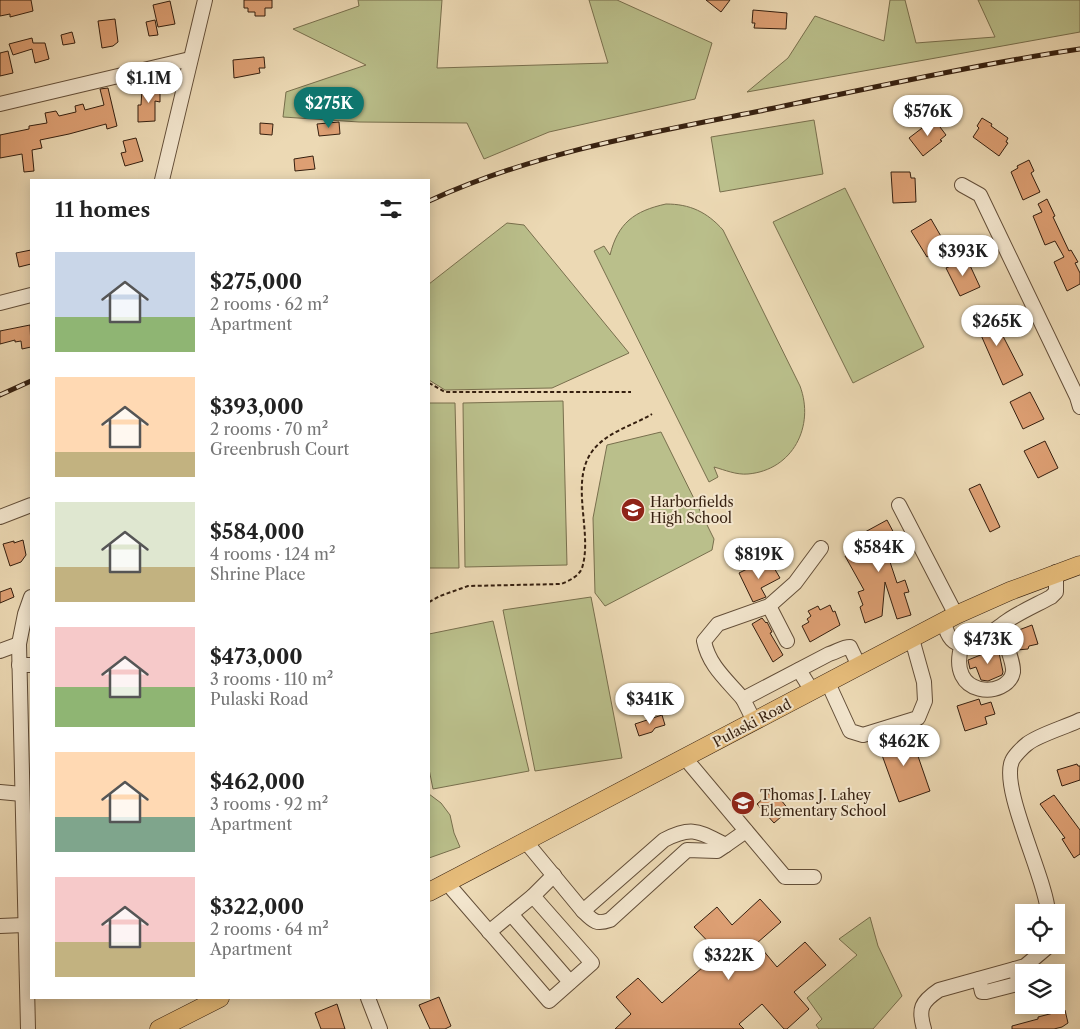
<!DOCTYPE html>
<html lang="en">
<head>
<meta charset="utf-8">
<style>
	body { margin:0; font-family:"Libre Caslon Text",serif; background:#f6f6f6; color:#222; height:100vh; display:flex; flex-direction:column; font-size:19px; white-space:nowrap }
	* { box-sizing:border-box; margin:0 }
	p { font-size:16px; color:#767676 }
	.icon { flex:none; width:28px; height:28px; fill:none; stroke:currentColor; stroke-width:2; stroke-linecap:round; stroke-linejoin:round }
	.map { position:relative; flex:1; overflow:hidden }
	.side { position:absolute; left:30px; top:179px; width:400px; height:820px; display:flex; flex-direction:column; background:#fff; border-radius:0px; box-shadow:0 2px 12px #0003 }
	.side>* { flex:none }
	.buttons { position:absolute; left:1015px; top:904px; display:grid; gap:10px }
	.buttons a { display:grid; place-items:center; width:50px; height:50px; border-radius:0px; background:#fff; box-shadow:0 2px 12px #0003; font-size:25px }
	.price { position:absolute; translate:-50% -42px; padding:0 11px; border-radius:18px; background:#fff; color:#222; font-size:16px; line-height:32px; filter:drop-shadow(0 1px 2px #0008) }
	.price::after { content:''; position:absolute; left:50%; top:30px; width:15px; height:11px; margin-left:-8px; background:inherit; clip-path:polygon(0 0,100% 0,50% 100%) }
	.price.current { background:#0f766e; color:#fff }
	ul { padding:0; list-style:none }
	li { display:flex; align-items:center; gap:15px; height:125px; padding:0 25px }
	li span { display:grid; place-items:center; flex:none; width:140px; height:100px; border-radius:0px; color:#555 }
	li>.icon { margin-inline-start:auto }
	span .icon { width:60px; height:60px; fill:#fffc; stroke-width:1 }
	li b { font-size:21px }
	h2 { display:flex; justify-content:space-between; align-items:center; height:60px; padding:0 25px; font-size:21px }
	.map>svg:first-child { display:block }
	.green { fill:#babf8b; stroke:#786f4d }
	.building { fill:#dd9f73; stroke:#351f0f }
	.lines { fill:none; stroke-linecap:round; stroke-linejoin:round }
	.minor-casing { stroke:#634e38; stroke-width:16 }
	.major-casing { stroke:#351f0f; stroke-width:19 }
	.path { stroke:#351f0f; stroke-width:2; stroke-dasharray:4 2.5; stroke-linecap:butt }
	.minor { stroke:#f3e6ce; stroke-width:14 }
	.major { stroke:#e6bc7a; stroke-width:18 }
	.rail-casing { stroke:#351f0f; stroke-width:5 }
	.rail { stroke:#f3e6ce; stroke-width:3; stroke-dasharray:9; stroke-linecap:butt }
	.labels { text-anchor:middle; stroke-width:4; stroke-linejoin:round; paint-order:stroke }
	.poi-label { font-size:14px; fill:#351f0f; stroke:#f3e6ce; text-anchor:start }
	.street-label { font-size:14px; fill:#351f0f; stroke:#f3e6ce }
</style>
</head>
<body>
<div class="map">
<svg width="1080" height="1029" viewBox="0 0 1080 1029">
	<rect width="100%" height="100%" fill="#ecd9b4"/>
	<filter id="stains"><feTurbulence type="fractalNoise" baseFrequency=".004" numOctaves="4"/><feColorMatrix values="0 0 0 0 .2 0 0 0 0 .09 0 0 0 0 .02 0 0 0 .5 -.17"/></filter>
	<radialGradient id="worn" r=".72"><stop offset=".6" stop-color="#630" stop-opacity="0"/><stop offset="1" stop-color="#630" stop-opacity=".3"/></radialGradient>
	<g class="green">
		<polygon points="358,0 442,0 437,68 608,63 589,0 617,0 712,43 695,99 549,132 484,159 467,123 359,122 283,117 286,92 366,65 293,29 359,6"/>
		<polygon points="890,0 905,0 916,43 995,37 978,0 1080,0 1080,32 747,92 788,58 815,16 884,41"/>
		<polygon points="814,120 823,174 720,192 711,137"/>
		<polygon points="845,188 924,347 853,383 773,222"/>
		<path d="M 666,204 C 690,204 707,212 723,230 L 800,386 C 815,426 793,470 748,474 C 736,475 725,470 714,467 L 718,477 L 709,482 L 594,251 L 604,246 L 610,255 C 618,223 634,211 666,204 Z"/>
		<polygon points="507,223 524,225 629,353 552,388 445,390 429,380 429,284"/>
		<polygon points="563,401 567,565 465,567 463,403"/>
		<polygon points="429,403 455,403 459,568 429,568"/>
		<polygon points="661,432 714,539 712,550 605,606 595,593 593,518 607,445"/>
		<polygon points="591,597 622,758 535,771 503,610"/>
		<polygon points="493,621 529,771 433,789 429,769 429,634"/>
		<polygon points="429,794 441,803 450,815 454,833 460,847 429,858"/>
		<polygon points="870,917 878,946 902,996 873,1029 819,1029 816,1025 822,1019 807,998 857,955 839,939"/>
	</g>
	<g class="building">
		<polygon points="0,0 31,0 33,11 10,17 10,14 0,16"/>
		<polygon points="244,0 272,0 272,8 265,8 265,16 255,16 255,12 248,12 248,8 244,8"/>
		<polygon points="706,0 730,0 721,12"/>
		<polygon points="170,1 175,24 158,27 153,5"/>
		<polygon points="753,10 787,13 786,29 754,28 755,23 752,23"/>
		<polygon points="115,19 118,42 113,46 102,48 98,21"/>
		<polygon points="155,20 158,35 149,36 146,22"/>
		<polygon points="72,32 75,43 63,45 61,35"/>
		<polygon points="32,38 33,43 45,43 49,59 35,63 32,49 13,55 9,44"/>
		<polygon points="8,51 13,73 0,76 0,53"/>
		<polygon points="264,57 265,68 259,68 260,73 234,78 233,60"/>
		<polygon points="149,87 160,87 160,102 155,101 155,121 138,122 138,105 141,105 142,89 149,89"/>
		<polygon points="108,88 117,126 107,129 106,124 69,134 40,140 42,148 32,150 34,171 24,172 22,154 0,158 0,135 29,129 29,126 47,123 45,113 56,111 59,116 76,112 75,106 83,104 85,110 104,105 100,89"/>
		<polygon points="982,118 992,124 991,126 1008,138 1006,142 1008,143 999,156 973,137 979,128 977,126"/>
		<polygon points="934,119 946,135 940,140 942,141 923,156 909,138"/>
		<polygon points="339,122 340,134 319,136 317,124"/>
		<polygon points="260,123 273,124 272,135 260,134"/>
		<polygon points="136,138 143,161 125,166 121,153 126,152 123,141"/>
		<polygon points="313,156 315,169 295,171 294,159"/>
		<polygon points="1029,160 1034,171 1031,173 1040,192 1023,200 1011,172 1018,168 1017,166"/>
		<polygon points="891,172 910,172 911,178 915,178 916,202 893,203"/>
		<polygon points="1047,199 1055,216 1053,217 1069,251 1071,250 1078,262 1075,263 1080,273 1080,284 1067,291 1054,262 1064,257 1055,241 1045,245 1033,216 1042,212 1038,204"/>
		<polygon points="931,219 946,245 927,257 911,231"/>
		<polygon points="31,250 31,264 19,267 16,253"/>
		<polygon points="967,259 980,287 960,296 946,268"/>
		<polygon points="988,307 1023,375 1003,385 973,317 977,315 975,312"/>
		<polygon points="30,325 31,347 22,349 21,341 15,342 15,340 0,344 0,331"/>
		<polygon points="1030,392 1044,419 1023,429 1010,402"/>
		<polygon points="1045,441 1058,468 1038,478 1024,451"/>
		<polygon points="980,484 1000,527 990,532 969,489"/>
		<polygon points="887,520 905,554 890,562 897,583 905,580 909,592 904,593 911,615 897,619 885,582 882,616 865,623 860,607 863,605 858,592 864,590 845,556 871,542 865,532"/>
		<polygon points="23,540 26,555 21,562 10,566 3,544 14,541 14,543"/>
		<polygon points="770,561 780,578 761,588 766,597 753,602 739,573 751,567 753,570"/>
		<polygon points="11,588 14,597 0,603 0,592"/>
		<polygon points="830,605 833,612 835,611 840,625 810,642 802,626 809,622 807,619 811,616 808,611 818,606 820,610"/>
		<polygon points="762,618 766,623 767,622 772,632 770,633 783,655 773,662 752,624"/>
		<polygon points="1032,625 1038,644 1029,646 1028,649 1017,650 1011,633"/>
		<polygon points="998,648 1003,672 1002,675 988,681 981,680 976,667 970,669 968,660"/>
		<polygon points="979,699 981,705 991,702 995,714 985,717 987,724 965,731 957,706"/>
		<polygon points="662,715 665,725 655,728 652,732 639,736 635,724"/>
		<polygon points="910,733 930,791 899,802 878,744"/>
		<polygon points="1077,764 1078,766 1080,766 1080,780 1062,786 1057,770"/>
		<polygon points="773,790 789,810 774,823 757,804"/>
		<polygon points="1054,795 1080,830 1080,854 1074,858 1062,839 1065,838 1040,804"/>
		<polygon points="760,899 781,922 757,943 777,967 805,942 826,965 794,992 809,1009 787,1029 784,1029 762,1004 739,1024 744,1029 615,1029 631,1014 616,997 638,978 662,1003 719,953 694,927 717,907 732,925"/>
		<polygon points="439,997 451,1026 445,1029 430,1029 419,1005"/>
		<polygon points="337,1004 345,1029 321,1029 315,1013"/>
		<polygon points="1065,1010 1068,1023 1062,1027 1054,1029 1012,1029 1012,1026 1038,1019 1038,1017"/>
	</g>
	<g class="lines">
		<g class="minor-casing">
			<g id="minor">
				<polyline points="0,104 190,59"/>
				<polyline points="162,180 205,0"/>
				<polyline points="962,185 980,195 1077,397 1080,407"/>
				<polyline points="0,303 31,295"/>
				<polyline points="899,505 956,615"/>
				<polyline points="0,517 31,505"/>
				<polyline points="769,606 787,641"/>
				<path d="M 944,622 C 946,631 950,644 962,644 C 978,645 994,630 1007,621 C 1020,612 1036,605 1051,597 L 1056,592 L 1056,572"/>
				<path d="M 962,644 C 945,699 1008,699 1013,672 C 1014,661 1003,638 1000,627"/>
				<polyline points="0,651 19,644"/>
				<polyline points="19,665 31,665"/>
				<polyline points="799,670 812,691"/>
				<polyline points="828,683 850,731 863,735 918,718 925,701 924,682 912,639"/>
				<path d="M 743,699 C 727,680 709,666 704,641 L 718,624 L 769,606 L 795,583 L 821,548"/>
				<path d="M 754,721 L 743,699 L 829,654 C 837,652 842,647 850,647 L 859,666"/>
				<polyline points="685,758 785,877 814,877"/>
				<polyline points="0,792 22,794"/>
				<path d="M 526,842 L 583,911 L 664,840 C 693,825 699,832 726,845 L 746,831"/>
				<polyline points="447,883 549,1001 592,963 533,896"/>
				<path d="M 583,911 C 593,921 596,925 610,920 L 687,850 L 717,851 L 726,845"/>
				<path d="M 1048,912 C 1046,879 1000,788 1012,761 C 1014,756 1023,747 1027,744 C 1038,735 1066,727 1080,720"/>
				<polyline points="511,914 570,982"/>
				<polyline points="0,926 24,925"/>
				<polyline points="489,932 533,896 554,875"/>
				<polyline points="979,979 982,992 986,992 1017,984 1018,979 1015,969"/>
				<polyline points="368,998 380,1029"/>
				<polyline points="28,1029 19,644 25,614 31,597"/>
				<path d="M 924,1029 C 918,1009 921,1002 939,990 L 1025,966 L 1050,945"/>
			</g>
		</g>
		<g class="major-casing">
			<g id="major">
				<polyline points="429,892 956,615 1010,591 1080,565"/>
				<polyline points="159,1029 220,998"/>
			</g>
		</g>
		<g class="path">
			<polyline points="429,383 445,392 631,392"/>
			<path d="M 429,602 L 440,596 L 468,586 L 561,584 C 569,581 579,576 582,568 C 593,534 570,484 591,453 C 604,433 632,426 652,414"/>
		</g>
		<use href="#minor" class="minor"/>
		<use href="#major" class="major"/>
		<g class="rail-casing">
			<g id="rail">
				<path d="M 429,201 C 533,153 648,133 760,111 C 866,89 973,65 1080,49"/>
				<polyline points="0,395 31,381"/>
			</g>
		</g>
		<use href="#rail" class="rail"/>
	</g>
	<defs>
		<g id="school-disc" transform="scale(1.25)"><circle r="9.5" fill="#8f2418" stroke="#f3e6ce"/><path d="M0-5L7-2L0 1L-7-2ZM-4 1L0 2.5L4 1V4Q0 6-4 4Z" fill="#fff"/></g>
	</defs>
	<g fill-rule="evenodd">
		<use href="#school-disc" x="633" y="510"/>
		<use href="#school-disc" x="743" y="803"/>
	</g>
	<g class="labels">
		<g class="poi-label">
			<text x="650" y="507">Harborfields<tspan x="650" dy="16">High School</tspan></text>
			<text x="760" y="800">Thomas J. Lahey<tspan x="760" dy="16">Elementary School</tspan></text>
		</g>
		<g class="street-label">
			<text transform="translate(752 723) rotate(-28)" y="5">Pulaski Road</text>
		</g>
	</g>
	<rect width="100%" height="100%" filter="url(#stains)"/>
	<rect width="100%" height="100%" fill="url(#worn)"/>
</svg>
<div class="buttons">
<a><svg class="icon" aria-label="locate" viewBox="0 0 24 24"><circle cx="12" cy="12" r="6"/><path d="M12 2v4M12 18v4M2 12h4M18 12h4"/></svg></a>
<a><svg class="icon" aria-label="layers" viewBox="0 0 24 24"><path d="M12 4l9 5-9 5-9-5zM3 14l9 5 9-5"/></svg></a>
</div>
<b class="price" style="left:149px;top:104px">$1.1M</b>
<b class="price current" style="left:329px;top:129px">$275K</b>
<b class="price" style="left:928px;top:137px">$576K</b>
<b class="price" style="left:963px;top:277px">$393K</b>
<b class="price" style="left:997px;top:347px">$265K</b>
<b class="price" style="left:879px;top:573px">$584K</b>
<b class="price" style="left:759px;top:580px">$819K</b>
<b class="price" style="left:988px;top:665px">$473K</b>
<b class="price" style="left:650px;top:725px">$341K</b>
<b class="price" style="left:904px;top:767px">$462K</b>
<b class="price" style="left:729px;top:981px">$322K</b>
<section class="side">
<h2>11 homes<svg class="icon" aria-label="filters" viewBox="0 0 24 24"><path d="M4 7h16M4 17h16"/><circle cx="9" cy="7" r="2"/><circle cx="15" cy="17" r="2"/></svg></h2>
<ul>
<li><span style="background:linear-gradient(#c9d6e8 65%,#8fb573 0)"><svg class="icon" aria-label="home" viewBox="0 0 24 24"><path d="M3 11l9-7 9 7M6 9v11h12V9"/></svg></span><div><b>$275,000</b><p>2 rooms · 62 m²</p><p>Apartment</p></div></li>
<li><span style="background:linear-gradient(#ffd9b3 75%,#c2b280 0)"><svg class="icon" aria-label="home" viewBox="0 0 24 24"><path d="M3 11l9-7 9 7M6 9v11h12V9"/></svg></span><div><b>$393,000</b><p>2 rooms · 70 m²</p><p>Greenbrush Court</p></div></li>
<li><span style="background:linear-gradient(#dfe7d0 65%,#c2b280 0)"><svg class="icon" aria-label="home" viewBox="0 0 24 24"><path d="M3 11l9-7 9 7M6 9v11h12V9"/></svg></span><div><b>$584,000</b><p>4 rooms · 124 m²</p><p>Shrine Place</p></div></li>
<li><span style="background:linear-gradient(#f6c9c9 60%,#8fb573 0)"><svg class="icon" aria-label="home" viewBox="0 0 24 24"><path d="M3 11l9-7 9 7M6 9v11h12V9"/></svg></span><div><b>$473,000</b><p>3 rooms · 110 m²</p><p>Pulaski Road</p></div></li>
<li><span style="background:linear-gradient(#ffd9b3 65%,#7fa58c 0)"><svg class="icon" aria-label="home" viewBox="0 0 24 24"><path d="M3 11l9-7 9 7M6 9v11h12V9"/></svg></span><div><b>$462,000</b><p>3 rooms · 92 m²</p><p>Apartment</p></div></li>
<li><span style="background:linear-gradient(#f6c9c9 65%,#c2b280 0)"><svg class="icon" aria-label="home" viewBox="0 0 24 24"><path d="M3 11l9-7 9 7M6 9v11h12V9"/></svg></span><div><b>$322,000</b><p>2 rooms · 64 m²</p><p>Apartment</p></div></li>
</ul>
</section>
</div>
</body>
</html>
